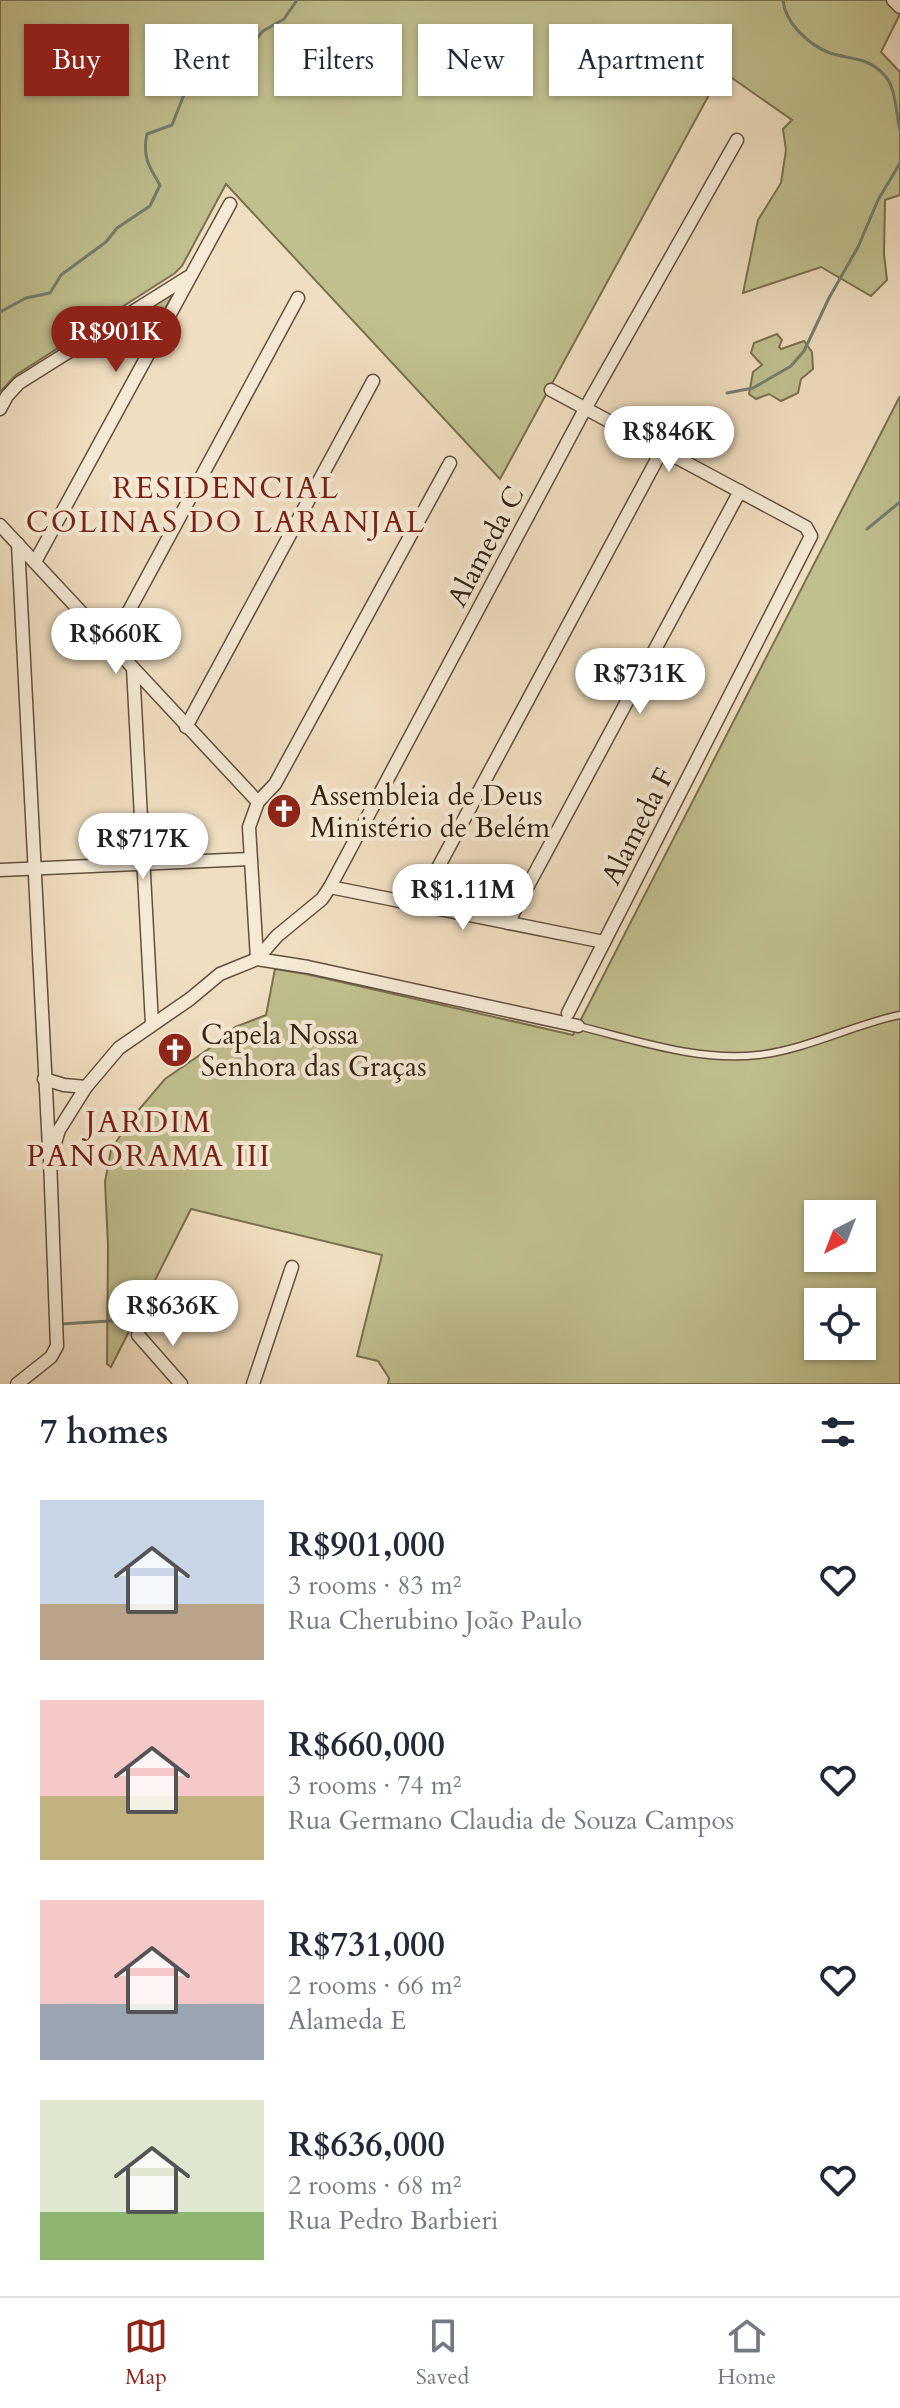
<!DOCTYPE html>
<html lang="en">
<head>
<meta charset="utf-8">
<style>
	body { margin:0; font-family:Cardo,serif; background:#f2f2f3; color:#1f2937; height:100vh; display:flex; flex-direction:column; font-size:30px; white-space:nowrap }
	* { box-sizing:border-box; margin:0 }
	p { font-size:26px; color:#747a83 }
	.icon { flex:none; width:44px; height:44px; fill:none; stroke:currentColor; stroke-width:2; stroke-linecap:round; stroke-linejoin:round }
	.map { position:relative; height:1384px; overflow:hidden }
	.side { display:flex; flex-direction:column; background:#fff; flex:1 }
	.side>* { flex:none }
	.banner { position:absolute; left:24px; top:24px; width:852px; height:72px; display:flex; gap:16px }
	.needle { width:52px; rotate:222deg }
	.controls { position:absolute; left:804px; top:1200px; display:grid; gap:16px }
	.controls a { display:grid; place-items:center; width:72px; height:72px; border-radius:0px; background:#fff; box-shadow:0 2px 6px #0004; font-size:40px }
	.price { position:absolute; translate:-50% -68px; padding:0 18px; border-radius:28px; background:#fff; color:#222; font-size:26px; line-height:52px; filter:drop-shadow(0 2px 4px #0008) }
	.price::after { content:''; position:absolute; left:50%; top:48px; width:24px; height:18px; margin-left:-12px; background:inherit; clip-path:polygon(0 0,100% 0,50% 100%) }
	.price.active { background:#8f2418; color:#fff }
	ul { padding:0; list-style:none }
	li { display:flex; align-items:center; gap:24px; height:200px; padding:0 40px }
	li span { display:grid; place-items:center; flex:none; width:224px; height:160px; border-radius:0px; color:#555 }
	li>.icon { margin-inline-start:auto }
	span .icon { width:96px; height:96px; fill:#fffc; stroke-width:1 }
	li b { font-size:34px }
	h2 { display:flex; justify-content:space-between; align-items:center; height:96px; padding:0 40px; font-size:34px }
	.pill { padding:0 28px; border-radius:0px; background:#fff; box-shadow:0 2px 6px #0004; font-size:28px; line-height:72px }
	.pill.active { background:#8f2418; color:#fff }
	.tabs { display:flex; justify-content:space-around; align-items:center; height:112px; border-top:2px solid #e0e1e3; background:#fff; font-size:22px; color:#747a83 }
	.tabs a { display:grid; justify-items:center; gap:4px }
	.tabs .active { color:#8f2418 }
	.map>svg:first-child { display:block }
	.green { fill:#c0bf8e; stroke:#7a7050; stroke-width:2; fill-rule:evenodd }
	.lines { fill:none; stroke-linecap:round; stroke-linejoin:round }
	.stream { stroke:#727e70; stroke-width:3 }
	.lane-casing { stroke:#63513e; stroke-width:9 }
	.street-casing { stroke:#63513e; stroke-width:15 }
	.lane { stroke:#f5ead6; stroke-width:6 }
	.street { stroke:#f5ead6; stroke-width:12 }
	.labels { text-anchor:middle; stroke-width:8; stroke-linejoin:round; paint-order:stroke }
	.street-label { font-size:28px; fill:#342212; stroke:#f5ead6 }
	.poi-label { font-size:28px; fill:#342212; stroke:#f5ead6; text-anchor:start }
	.neighbourhood-label { font-size:30px; letter-spacing:2px; fill:#7a1f14; stroke:#f5ead6 }
</style>
</head>
<body>
<div class="map">
<svg width="900" height="1384" viewBox="0 0 900 1384">
	<rect width="100%" height="100%" fill="#f0dec0"/>
	<filter id="stains"><feTurbulence type="fractalNoise" baseFrequency=".0025" numOctaves="4"/><feColorMatrix values="0 0 0 0 .2 0 0 0 0 .09 0 0 0 0 .02 0 0 0 .5 -.17"/></filter>
	<radialGradient id="worn" r=".72"><stop offset=".6" stop-color="#630" stop-opacity="0"/><stop offset="1" stop-color="#630" stop-opacity=".3"/></radialGradient>
	<g class="green">
		<polygon points="0,0 900,0 900,14 881,52 900,72 900,195 885,200 884,254 887,280 871,296 821,267 743,293 758,220 781,183 786,150 783,129 792,120 722,71 500,479 226,184 182,266 175,273 16,375 0,392"/>
		<polygon points="174,292 152,334 144,324 133,317"/>
		<polygon points="777,334 782,340 779,347 781,349 804,341 812,352 813,369 801,379 798,393 781,401 769,394 756,399 749,394 753,372 762,365 751,353 754,343"/>
		<path d="M 900,396 L 900,1384 L 388,1384 L 389,1378 L 378,1361 L 357,1356 L 382,1255 L 191,1209 L 111,1367 L 107,1364 L 108,1245 L 105,1182 L 111,1150 L 130,1120 L 165,1079 L 223,1039 L 235,1027 L 266,1015 L 275,969 L 306,974 L 573,1035 ZM 818,1214 L 862,1214 L 862,1258 L 818,1258 ZM 818,1302 L 862,1302 L 862,1346 L 818,1346 Z"/>
	</g>
	<g class="lines">
		<g class="stream">
			<path d="M 783,0 C 785,23 809,45 830,53 C 852,60 870,57 886,77 C 896,89 896,114 900,130"/>
			<path d="M 0,312 L 26,298 L 50,293 L 61,275 L 106,242 L 117,228 L 150,206 L 160,185 C 149,167 142,156 147,134 L 172,125 L 187,87 L 219,53 L 249,48 L 263,31 L 284,19 L 297,0"/>
			<polyline points="727,393 753,388 767,380 791,366 804,351 829,298 858,247 878,200 900,163"/>
			<polyline points="867,529 900,502"/>
			<polyline points="61,1324 126,1320 136,1332"/>
		</g>
		<g class="lane-casing">
			<path id="lane" d="M 578,1026 C 636,1040 698,1062 758,1055 C 808,1049 852,1025 900,1015"/>
		</g>
		<g class="street-casing">
			<g id="street">
				<polyline points="893,0 900,7"/>
				<path d="M 118,320 C 136,325 144,332 150,349"/>
				<polyline points="551,390 806,527 811,536 568,1013"/>
				<polyline points="0,409 7,396 19,383 188,277"/>
				<polyline points="0,525 258,802"/>
				<polyline points="18,544 49,1148"/>
				<polyline points="35,562 230,204"/>
				<polyline points="111,644 298,298"/>
				<polyline points="133,668 152,1024"/>
				<polyline points="186,727 373,381"/>
				<polyline points="0,870 250,859"/>
				<polyline points="330,887 604,942"/>
				<polyline points="418,905 662,450"/>
				<polyline points="508,923 740,491"/>
				<polyline points="257,959 277,936 322,899 330,887 585,409 737,140"/>
				<polyline points="257,959 249,827 258,802 275,784 450,463"/>
				<polyline points="44,1079 64,1085 86,1087"/>
				<polyline points="138,1335 181,1384"/>
				<polyline points="17,1384 51,1357 57,1346 50,1159 59,1130 86,1087 119,1048 190,999 220,974 257,959 308,967 578,1026"/>
				<polyline points="253,1384 292,1267"/>
			</g>
		</g>
		<use href="#lane" class="lane"/>
		<use href="#street" class="street"/>
	</g>
	<defs>
		<g id="church-disc" transform="scale(1.8)"><circle r="9.5" fill="#8f2418" stroke="#f5ead6"/><path d="M-1.2-6h2.4v3.5h3.3v2.4h-3.3V6h-2.4V-.1h-3.3v-2.4h3.3Z" fill="#fff"/></g>
	</defs>
	<g fill-rule="evenodd">
		<use href="#church-disc" x="284" y="811"/>
		<use href="#church-disc" x="175" y="1050"/>
	</g>
	<g class="labels">
		<g class="street-label">
			<text transform="translate(485 546) rotate(-62)" y="10">Alameda C</text>
			<text transform="translate(637 826) rotate(-63)" y="10">Alameda F</text>
		</g>
		<g class="poi-label">
			<text x="310" y="805">Assembleia de Deus<tspan x="310" dy="32">Ministério de Belém</tspan></text>
			<text x="201" y="1044">Capela Nossa<tspan x="201" dy="32">Senhora das Graças</tspan></text>
		</g>
		<g class="neighbourhood-label">
			<text x="226" y="498">RESIDENCIAL<tspan x="226" dy="34">COLINAS DO LARANJAL</tspan></text>
			<text x="149" y="1132">JARDIM<tspan x="149" dy="34">PANORAMA III</tspan></text>
		</g>
	</g>
	<rect width="100%" height="100%" filter="url(#stains)"/>
	<rect width="100%" height="100%" fill="url(#worn)"/>
</svg>
<div class="controls">
<a><svg class="needle" viewBox="-14 -14 28 28"><path d="M0-13l5 13h-10z" fill="#e53935"/><path d="M0 13l5-13h-10z" fill="#747a83"/></svg></a>
<a><svg class="icon" aria-label="locate" viewBox="0 0 24 24"><circle cx="12" cy="12" r="6"/><path d="M12 2v4M12 18v4M2 12h4M18 12h4"/></svg></a>
</div>
<b class="price active" style="left:116px;top:374px">R$901K</b>
<b class="price" style="left:669px;top:474px">R$846K</b>
<b class="price" style="left:116px;top:676px">R$660K</b>
<b class="price" style="left:640px;top:716px">R$731K</b>
<b class="price" style="left:143px;top:881px">R$717K</b>
<b class="price" style="left:463px;top:932px">R$1.11M</b>
<b class="price" style="left:173px;top:1348px">R$636K</b>
<div class="banner">
<a class="pill active">Buy</a>
<a class="pill">Rent</a>
<a class="pill">Filters</a>
<a class="pill">New</a>
<a class="pill">Apartment</a>
</div>
</div>
<section class="side">
<h2>7 homes<svg class="icon" aria-label="filters" viewBox="0 0 24 24"><path d="M4 7h16M4 17h16"/><circle cx="9" cy="7" r="2"/><circle cx="15" cy="17" r="2"/></svg></h2>
<ul>
<li><span style="background:linear-gradient(#c9d6e8 65%,#b9a48a 0)"><svg class="icon" aria-label="home" viewBox="0 0 24 24"><path d="M3 11l9-7 9 7M6 9v11h12V9"/></svg></span><div><b>R$901,000</b><p>3 rooms · 83 m²</p><p>Rua Cherubino João Paulo</p></div><svg class="icon" aria-label="heart" viewBox="0 0 24 24"><path d="M12 20l-8-8c-3-5 5-10 8-4 3-6 11-1 8 4z"/></svg></li>
<li><span style="background:linear-gradient(#f6c9c9 60%,#c2b280 0)"><svg class="icon" aria-label="home" viewBox="0 0 24 24"><path d="M3 11l9-7 9 7M6 9v11h12V9"/></svg></span><div><b>R$660,000</b><p>3 rooms · 74 m²</p><p>Rua Germano Claudia de Souza Campos</p></div><svg class="icon" aria-label="heart" viewBox="0 0 24 24"><path d="M12 20l-8-8c-3-5 5-10 8-4 3-6 11-1 8 4z"/></svg></li>
<li><span style="background:linear-gradient(#f6c9c9 65%,#9aa5b1 0)"><svg class="icon" aria-label="home" viewBox="0 0 24 24"><path d="M3 11l9-7 9 7M6 9v11h12V9"/></svg></span><div><b>R$731,000</b><p>2 rooms · 66 m²</p><p>Alameda E</p></div><svg class="icon" aria-label="heart" viewBox="0 0 24 24"><path d="M12 20l-8-8c-3-5 5-10 8-4 3-6 11-1 8 4z"/></svg></li>
<li><span style="background:linear-gradient(#dfe7d0 70%,#8fb573 0)"><svg class="icon" aria-label="home" viewBox="0 0 24 24"><path d="M3 11l9-7 9 7M6 9v11h12V9"/></svg></span><div><b>R$636,000</b><p>2 rooms · 68 m²</p><p>Rua Pedro Barbieri</p></div><svg class="icon" aria-label="heart" viewBox="0 0 24 24"><path d="M12 20l-8-8c-3-5 5-10 8-4 3-6 11-1 8 4z"/></svg></li>
</ul>
</section>
<nav class="tabs">
<a class="active"><svg class="icon" aria-label="map" viewBox="0 0 24 24"><path d="M3 6l6-2 6 2 6-2v14l-6 2-6-2-6 2zM9 4v14M15 6v14"/></svg>Map</a>
<a><svg class="icon" aria-label="saved" viewBox="0 0 24 24"><path d="M7 4h10v16l-5-4-5 4z"/></svg>Saved</a>
<a><svg class="icon" aria-label="home" viewBox="0 0 24 24"><path d="M3 11l9-7 9 7M6 9v11h12V9"/></svg>Home</a>
</nav>
</body>
</html>
